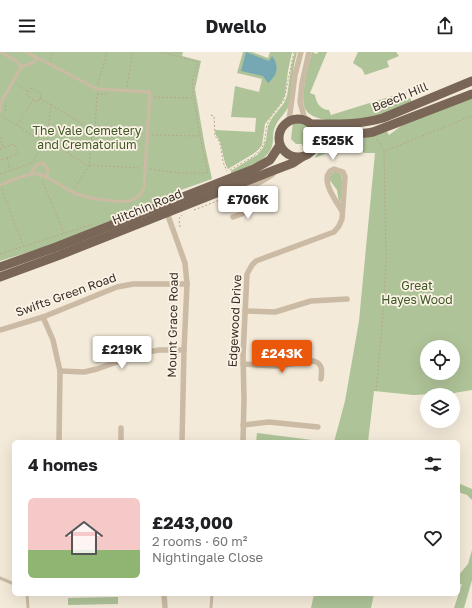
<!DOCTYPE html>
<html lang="en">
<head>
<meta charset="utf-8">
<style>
	body { margin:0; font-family:"Golos Text",sans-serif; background:#f6f6f6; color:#202124; height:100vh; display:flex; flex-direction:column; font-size:15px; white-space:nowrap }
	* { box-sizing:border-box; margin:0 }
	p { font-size:13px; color:#757577 }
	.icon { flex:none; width:22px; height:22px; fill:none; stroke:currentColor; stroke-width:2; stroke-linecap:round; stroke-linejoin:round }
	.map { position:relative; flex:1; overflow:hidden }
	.details { position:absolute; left:12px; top:388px; width:448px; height:156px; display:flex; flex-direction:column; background:#fff; border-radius:6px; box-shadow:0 4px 16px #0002 }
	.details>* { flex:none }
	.controls { position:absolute; left:420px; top:288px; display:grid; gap:8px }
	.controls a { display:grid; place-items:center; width:40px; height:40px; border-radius:50%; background:#fff; box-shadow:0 4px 16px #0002; font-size:20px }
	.price { position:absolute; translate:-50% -34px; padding:0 9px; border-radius:4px; background:#fff; color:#222; font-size:13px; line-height:26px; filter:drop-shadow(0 1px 2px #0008) }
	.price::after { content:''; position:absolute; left:50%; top:24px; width:12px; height:9px; margin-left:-6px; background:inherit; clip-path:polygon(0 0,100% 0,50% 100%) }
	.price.selected { background:#ea580c; color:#fff }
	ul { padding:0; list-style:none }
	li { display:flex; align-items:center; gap:12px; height:100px; padding:0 16px }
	li span { display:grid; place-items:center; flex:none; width:112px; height:80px; border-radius:6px; color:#555 }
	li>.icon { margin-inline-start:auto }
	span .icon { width:48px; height:48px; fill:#fffc; stroke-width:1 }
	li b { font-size:17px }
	h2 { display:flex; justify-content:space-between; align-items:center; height:48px; padding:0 16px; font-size:17px }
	header { display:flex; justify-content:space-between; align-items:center; height:52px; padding:0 16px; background:#fff; font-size:18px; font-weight:700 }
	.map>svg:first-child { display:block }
	.green { fill:#afc398; fill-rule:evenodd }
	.water { fill:#75a8b2 }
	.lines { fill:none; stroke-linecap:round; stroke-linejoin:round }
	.path { stroke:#b8a58e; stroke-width:1; stroke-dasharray:2 2; stroke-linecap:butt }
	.lane { stroke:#ccbba4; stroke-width:3 }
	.street { stroke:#ccbba4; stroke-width:5.5 }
	.primary { stroke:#7a6656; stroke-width:9 }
	.labels { text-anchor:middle; stroke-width:3.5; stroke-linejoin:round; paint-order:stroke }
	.street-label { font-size:12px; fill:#372d26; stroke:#fbf3e5 }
	.park-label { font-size:12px; fill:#405728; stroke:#fbf3e5 }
</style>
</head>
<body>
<header><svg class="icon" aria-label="menu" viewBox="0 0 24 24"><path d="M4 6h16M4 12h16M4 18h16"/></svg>Dwello<svg class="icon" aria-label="share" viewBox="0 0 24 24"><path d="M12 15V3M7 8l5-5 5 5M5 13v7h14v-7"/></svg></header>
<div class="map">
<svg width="472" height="556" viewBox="0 0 472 556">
	<rect width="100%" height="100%" fill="#f3ead9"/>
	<g class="green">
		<polygon points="0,0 183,0 182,4 201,9 195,37 205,95 212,127 181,138 180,140 54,192 0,209"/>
		<path d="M 243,0 L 252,0 L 268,6 L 270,0 L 292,0 L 288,19 L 285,43 L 282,50 L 265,72 L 262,93 L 259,97 L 253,102 L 228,117 C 223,109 223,99 220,90 C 218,85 215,84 215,78 L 255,80 L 256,66 L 231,65 L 235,34 L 259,40 L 262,27 L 237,21 Z"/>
		<path d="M 295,0 L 297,0 L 294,13 L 289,54 C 285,62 278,67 275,75 C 272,81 274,88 272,94 C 268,109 244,117 231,122 L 231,119 L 257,103 L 263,96 L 266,88 L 268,74 L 272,66 L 284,51 L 287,44 L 292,10 Z"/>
		<path d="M 312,0 L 317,2 L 318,0 L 327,0 L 310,41 L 315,43 C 316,51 321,58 329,58 L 331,63 L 405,40 L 407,41 L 402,49 L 410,46 L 412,50 C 401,54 391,59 380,63 C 364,68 310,76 304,54 C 301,41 308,14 312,0 Z"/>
		<polygon points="358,0 396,0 399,4 387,9 389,15 365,23 362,17 353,11"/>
		<path d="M 472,45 L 472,338 L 454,341 L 413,343 L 374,339 L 368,390 L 334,390 L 345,349 L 359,269 L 375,101 L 364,101 L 354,89 L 315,106 L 322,94 L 331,87 L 366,85 L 386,78 L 389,83 L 405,71 ZM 427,295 L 453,295 L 453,321 L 427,321 Z"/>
		<path d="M 293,70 C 312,66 322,88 306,100 L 302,92 L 296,92 L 291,87 Z"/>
		<path d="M 334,120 L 337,120 L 341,122 C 343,128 342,144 340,151 L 339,151 L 337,138 L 329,127 L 331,122 Z"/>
		<polygon points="257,381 328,390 256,390"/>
		<polygon points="458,431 472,437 472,448 467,443 458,440"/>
		<polygon points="472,498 472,528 464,556 454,556 462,532 458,533 458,524 468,512"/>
		<polygon points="314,542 374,542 371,556 311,556"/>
		<polygon points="118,545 118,552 68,553 68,546"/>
	</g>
	<path class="water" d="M 246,0 L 269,9 L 272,4 C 280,14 277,24 268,31 L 263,24 L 241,19 Z"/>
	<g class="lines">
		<g class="path">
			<polyline points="50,7 54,0"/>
			<polyline points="17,31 18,33 28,39"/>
			<polyline points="98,32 107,0"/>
			<polyline points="127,35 133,0"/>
			<polyline points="97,42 107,42"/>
			<polyline points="154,45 193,46"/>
			<polyline points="40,46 42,43 31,36 26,43 38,50 40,46 92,78 89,113 75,136"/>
			<polyline points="5,59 6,50"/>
			<polyline points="211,63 214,64 215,84 219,89 221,96 223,110 227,119"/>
			<polyline points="2,64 44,91"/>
			<polyline points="17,73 33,48"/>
			<polyline points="93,78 143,82"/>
			<polyline points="95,79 97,42"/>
			<polyline points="152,83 199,84"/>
			<polyline points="0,85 3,95"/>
			<polyline points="47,87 88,114"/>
			<polyline points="0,97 14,92 18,102 0,108"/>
			<polyline points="385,99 472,64"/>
			<polyline points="7,106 10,118"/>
			<polyline points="89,113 140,116"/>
			<polyline points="150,117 179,121 208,121 200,84 192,36 193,27 198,10 162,0"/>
			<polyline points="230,118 254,104 261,97 264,92 267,73 271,65 284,48 294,0"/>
			<polyline points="0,122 32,111 47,87 51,52"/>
			<polyline points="42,128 64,181"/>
			<polyline points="2,137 23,194"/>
			<polyline points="194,158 225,146"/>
			<polyline points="180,175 179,167 182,163"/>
			<polyline points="0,202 93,172"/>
			<polyline points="376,339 383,264 386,208 384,99 377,87"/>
		</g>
		<g class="lane">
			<polyline points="1,0 18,10 21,15"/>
			<polyline points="12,31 21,15 33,11 37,6"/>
			<polyline points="0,52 11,33"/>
			<polyline points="0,52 0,59"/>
			<path d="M 31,122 C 35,113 42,105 48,118 L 46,125"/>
			<path d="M 0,133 C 8,130 30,120 38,122 C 52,126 63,136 77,142 C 88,146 117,151 129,149 C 136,148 141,142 144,136 L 150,40 L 97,37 L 26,0"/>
			<polyline points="0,526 14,532"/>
			<polyline points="27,542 28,556"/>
			<polyline points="211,556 212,542"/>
		</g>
		<g class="street">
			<polyline points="305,68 300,50 302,31 309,0"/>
			<polyline points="289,69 295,23 301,0"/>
			<polyline points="225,138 228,142 246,139"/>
			<path d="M 267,153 L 252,153 L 246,139 C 253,132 265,129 273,122 L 272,119"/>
			<polyline points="166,158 185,211 187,232 184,298 182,390"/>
			<polyline points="233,165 242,162 252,153"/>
			<polyline points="245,259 275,260 311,249 347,247"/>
			<polyline points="43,265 53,288 60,319 59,390"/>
			<polyline points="0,278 43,265 117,235 133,232 187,232"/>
			<path d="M 243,312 L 275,314 L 314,309 C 323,312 322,319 321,327"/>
			<polyline points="60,319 84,320 97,317 143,301 159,298 184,298"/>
			<polyline points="243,373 269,370 318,375"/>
			<polyline points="121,390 121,376"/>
			<path d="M 243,390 L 244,347 L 243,304 L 247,222 L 252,213 L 256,209 L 334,180 L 339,174 L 342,167 L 345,125 L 343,120 L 334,117 C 317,124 336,149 342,159"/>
			<polyline points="164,542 165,556"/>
		</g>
		<g class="primary">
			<circle cx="298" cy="86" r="19"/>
			<path d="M 311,72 C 336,72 359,73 383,66 L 472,29"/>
			<path d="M 317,88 C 331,79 356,84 373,80 L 472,42"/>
			<polyline points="0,215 56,195 254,117 270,108 280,93"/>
			<polyline points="0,225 60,203 272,119 293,111 302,105"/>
		</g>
	</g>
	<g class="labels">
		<g class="street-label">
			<text transform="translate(400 45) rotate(-22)" y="4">Beech Hill</text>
			<text transform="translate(147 155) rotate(-22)" y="4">Hitchin Road</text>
			<text transform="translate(66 243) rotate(-20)" y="4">Swifts Green Road</text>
			<text transform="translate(235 269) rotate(-87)" y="4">Edgewood Drive</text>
			<text transform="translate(173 273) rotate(-89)" y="4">Mount Grace Road</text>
		</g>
		<g class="park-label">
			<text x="87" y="83">The Vale Cemetery<tspan x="87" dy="14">and Crematorium</tspan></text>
			<text x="417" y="238">Great<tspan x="417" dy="14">Hayes Wood</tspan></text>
		</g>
	</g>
</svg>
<div class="controls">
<a><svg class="icon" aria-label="locate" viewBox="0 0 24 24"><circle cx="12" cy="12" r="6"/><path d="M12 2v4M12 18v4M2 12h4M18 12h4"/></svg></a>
<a><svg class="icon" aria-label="layers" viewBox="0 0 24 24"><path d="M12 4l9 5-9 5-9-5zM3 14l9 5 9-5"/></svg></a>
</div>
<b class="price" style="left:333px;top:109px">£525K</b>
<b class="price" style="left:248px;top:168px">£706K</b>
<b class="price" style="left:122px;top:318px">£219K</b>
<b class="price selected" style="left:282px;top:322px">£243K</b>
<section class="details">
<h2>4 homes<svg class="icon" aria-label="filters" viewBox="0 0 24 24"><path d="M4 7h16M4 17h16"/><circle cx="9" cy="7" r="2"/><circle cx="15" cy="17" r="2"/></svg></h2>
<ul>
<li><span style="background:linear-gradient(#f6c9c9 65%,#8fb573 0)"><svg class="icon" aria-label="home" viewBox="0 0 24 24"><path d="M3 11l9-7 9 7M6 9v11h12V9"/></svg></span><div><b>£243,000</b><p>2 rooms · 60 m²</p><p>Nightingale Close</p></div><svg class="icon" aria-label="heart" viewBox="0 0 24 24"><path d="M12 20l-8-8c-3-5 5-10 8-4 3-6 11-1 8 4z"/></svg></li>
</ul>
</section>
</div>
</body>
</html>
